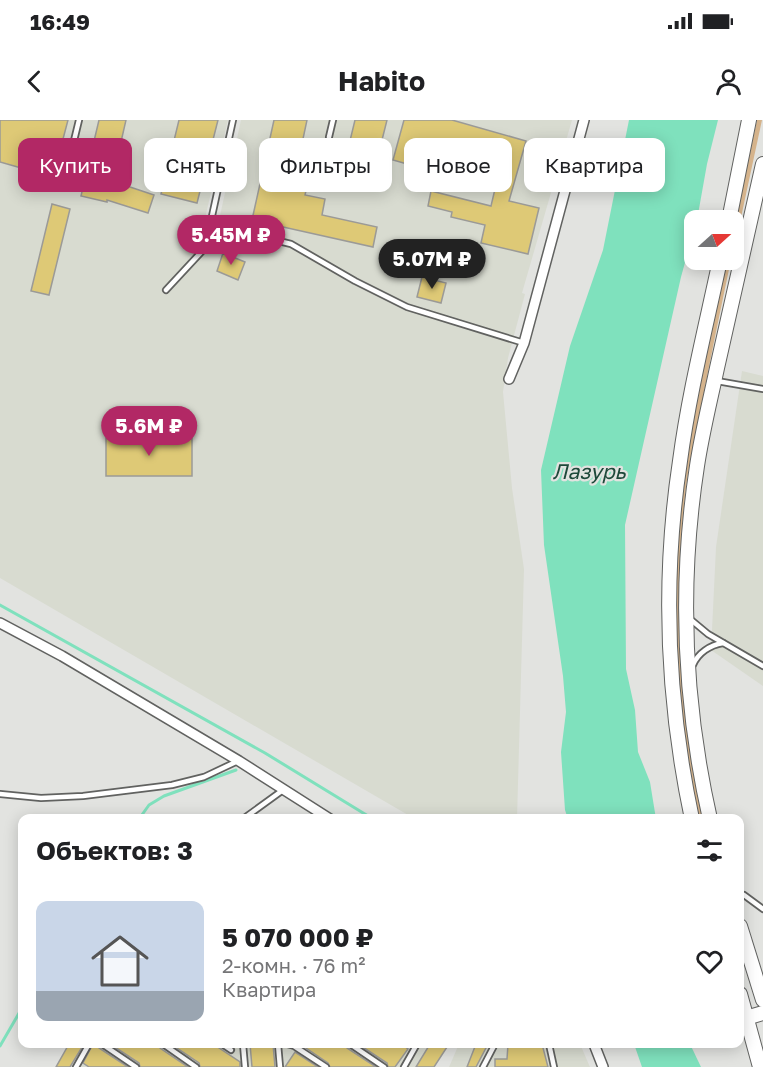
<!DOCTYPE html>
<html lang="ru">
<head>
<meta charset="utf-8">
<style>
	body { margin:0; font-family:"Golos Text",sans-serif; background:#f6f6f6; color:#202124; height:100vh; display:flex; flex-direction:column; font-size:22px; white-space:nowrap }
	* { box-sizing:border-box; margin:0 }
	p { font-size:20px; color:#757577 }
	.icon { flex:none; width:33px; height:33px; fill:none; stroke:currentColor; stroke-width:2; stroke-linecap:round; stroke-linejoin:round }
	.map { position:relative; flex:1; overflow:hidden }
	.side { position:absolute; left:18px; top:694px; width:726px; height:234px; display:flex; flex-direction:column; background:#fff; border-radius:12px; box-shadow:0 3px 15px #0003 }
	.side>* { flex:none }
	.guide { position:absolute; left:18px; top:18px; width:728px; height:54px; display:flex; gap:12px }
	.needle { width:39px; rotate:69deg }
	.controls { position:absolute; left:684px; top:90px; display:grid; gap:12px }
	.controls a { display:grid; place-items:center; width:60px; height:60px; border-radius:12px; background:#fff; box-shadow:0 3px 15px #0003; font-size:30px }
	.price { position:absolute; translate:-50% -51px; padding:0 14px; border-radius:21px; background:#b22865; color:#fff; font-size:20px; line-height:39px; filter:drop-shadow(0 2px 3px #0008) }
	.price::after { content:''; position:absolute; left:50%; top:36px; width:18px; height:14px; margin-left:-9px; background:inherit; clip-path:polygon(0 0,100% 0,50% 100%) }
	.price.selected { background:#222; color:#fff }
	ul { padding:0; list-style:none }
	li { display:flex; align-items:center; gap:18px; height:150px; padding:0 18px }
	li span { display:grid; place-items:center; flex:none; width:168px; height:120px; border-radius:12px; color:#555 }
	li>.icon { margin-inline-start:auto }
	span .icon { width:72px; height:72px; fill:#fffc; stroke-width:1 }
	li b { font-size:26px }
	h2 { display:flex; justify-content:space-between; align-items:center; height:72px; padding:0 18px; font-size:26px }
	.tag { padding:0 21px; border-radius:12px; background:#fff; box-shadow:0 3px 15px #0003; font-size:21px; line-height:54px }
	.tag.selected { background:#b22865; color:#fff }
	.status { display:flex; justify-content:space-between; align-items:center; height:42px; padding:0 30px; background:#fff; direction:ltr }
	.status svg { height:16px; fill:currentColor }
	header { display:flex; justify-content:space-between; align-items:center; height:78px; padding:0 18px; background:#fff; font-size:27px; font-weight:700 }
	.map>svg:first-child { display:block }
	.built { fill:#d8dbd0 }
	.green { fill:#d5b38b }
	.water { fill:#7fe1bd }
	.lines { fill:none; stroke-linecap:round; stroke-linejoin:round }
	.stream { stroke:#7fe1bd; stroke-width:3 }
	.building { fill:#dec976; stroke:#9b9a97; stroke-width:1.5 }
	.service-casing { stroke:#616260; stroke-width:8 }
	.minor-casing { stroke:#616260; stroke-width:12 }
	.secondary-casing { stroke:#616260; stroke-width:16 }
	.service { stroke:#fff; stroke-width:4.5 }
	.minor { stroke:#fff; stroke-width:9 }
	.secondary { stroke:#fff; stroke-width:14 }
	.labels { text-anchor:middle; stroke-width:4.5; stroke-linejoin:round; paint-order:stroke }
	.water-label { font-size:21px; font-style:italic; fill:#1e493a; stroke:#e2e3e0 }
</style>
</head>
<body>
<div class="status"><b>16:49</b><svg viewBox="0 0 49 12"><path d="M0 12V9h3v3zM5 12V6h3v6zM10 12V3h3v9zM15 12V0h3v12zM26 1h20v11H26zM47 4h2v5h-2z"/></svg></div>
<header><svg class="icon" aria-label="back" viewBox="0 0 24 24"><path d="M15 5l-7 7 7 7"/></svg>Habito<svg class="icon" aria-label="person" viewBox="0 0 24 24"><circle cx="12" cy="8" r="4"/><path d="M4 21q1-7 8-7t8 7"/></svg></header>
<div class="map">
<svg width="763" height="947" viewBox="0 0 763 947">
	<rect width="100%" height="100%" fill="#e2e3e0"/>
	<g class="built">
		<polygon points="0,0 228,0 198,128 212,132 241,0 572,0 522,173 525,174 508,238 503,272 512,368 524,449 517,699 415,699 0,458"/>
		<polygon points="742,251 763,256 763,566 711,530 716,427"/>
		<polygon points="71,924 449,924 434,947 57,947"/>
		<polygon points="459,924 580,924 590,947 449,947"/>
	</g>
	<g class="green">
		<polygon points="757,0 762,0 734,130 734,108"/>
		<path d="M 726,140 L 731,140 C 721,187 711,235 702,283 C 696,314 688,345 685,377 C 673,485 679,593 703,699 L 699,699 C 675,595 667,479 681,372 C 692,294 710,217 726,140 Z"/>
	</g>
	<g class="water">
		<polygon points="629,0 718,0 707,44 697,100 694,100 694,110 681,157 625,405 626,549 635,590 638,632 650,662 656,699 568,699 565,690 561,632 566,592 563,556 544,425 541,350 570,226 603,130"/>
		<polygon points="634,924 690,924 701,947 642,947"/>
	</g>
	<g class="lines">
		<g class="stream">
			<polyline points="0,485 265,633 373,699"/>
			<polyline points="139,699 149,685 164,676 236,650"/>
			<polyline points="0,926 22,888"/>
		</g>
	</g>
	<g class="building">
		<polygon points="0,0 68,0 53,57 0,42"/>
		<polygon points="99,0 126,0 112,61 154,75 148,93 107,80 107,82 81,76"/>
		<polygon points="179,0 218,0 197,83 161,74"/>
		<polygon points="274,0 307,0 300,33 314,36 305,75 325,79 322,95 377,107 373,127 252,100"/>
		<polygon points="355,0 387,0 378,36 348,29"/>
		<polygon points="404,0 452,0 526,21 509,81 539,88 528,134 481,123 485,105 451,97 452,92 428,86 431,71 491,86 495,69 393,40"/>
		<polygon points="52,84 70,89 49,175 31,171"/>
		<polygon points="223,133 245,142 238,160 217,151"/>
		<polygon points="422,157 446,163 441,183 417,177"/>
		<rect x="106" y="318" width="86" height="38"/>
		<polygon points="69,924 84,924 70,947 56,947"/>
		<polygon points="93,924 98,924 99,928 128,947 89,947 83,943"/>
		<polygon points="110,924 159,924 160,928 188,947 140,947 139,943"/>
		<polygon points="171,924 213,924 240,942 240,947 200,947 199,943"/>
		<polygon points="250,924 273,924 275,947 252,947"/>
		<polygon points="300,924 346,924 347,928 376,947 330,947 328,943"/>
		<polygon points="358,924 401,924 408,929 395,947 388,947 387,943"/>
		<polygon points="430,924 449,924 434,947 416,947"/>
		<polygon points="476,924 488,924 476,947 467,947"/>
		<polygon points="508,924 542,924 548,947 495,947 495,939 507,939"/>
		<polygon points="295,932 318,947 285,947"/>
	</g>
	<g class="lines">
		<g class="service-casing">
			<g id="service">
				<polyline points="329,17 333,0"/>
				<polyline points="63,66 79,0"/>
				<polyline points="262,117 291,124 355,161 407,187 524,223"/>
				<polyline points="166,170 205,128 233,0"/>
				<polyline points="717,261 763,269"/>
				<polyline points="690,499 708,514 763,546"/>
				<path d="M 693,545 C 698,533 710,525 723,523"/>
				<polyline points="0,674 41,678 83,676 172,665 204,657 238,641"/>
				<polyline points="243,699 283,670"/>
				<polyline points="740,774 744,775 763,789"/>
				<polyline points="102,924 136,947"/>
				<polyline points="163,924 196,947"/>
				<polyline points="222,924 231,930"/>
				<polyline points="243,924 245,947"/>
				<polyline points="278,924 280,947"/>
				<polyline points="287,924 294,926 326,947"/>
				<polyline points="350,924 384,947"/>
				<polyline points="549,924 554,947"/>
				<polyline points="76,947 89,924"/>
				<polyline points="404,947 417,924"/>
				<polyline points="483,947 495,924"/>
			</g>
		</g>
		<g class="minor-casing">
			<g id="minor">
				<polyline points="509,259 524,223 584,0"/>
				<polyline points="0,503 62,536 239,641 330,699"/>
				<polyline points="594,924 603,947"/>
			</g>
		</g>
		<g class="secondary-casing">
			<g id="secondary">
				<polyline points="729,100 749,0"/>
				<path d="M 692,699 C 667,581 662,460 680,341 C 689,273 706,206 720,140"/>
				<path d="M 710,699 C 684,584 679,463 697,346 C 702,313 710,281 717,248 C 732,180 748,112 763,44"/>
				<polyline points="740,806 763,880"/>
				<polyline points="740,874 760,947"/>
				<polyline points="746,898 763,893"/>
			</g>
		</g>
		<use href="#service" class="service"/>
		<use href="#minor" class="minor"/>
		<use href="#secondary" class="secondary"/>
	</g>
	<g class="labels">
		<g class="water-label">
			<text x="589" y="359">Лазурь</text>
		</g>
	</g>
</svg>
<div class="controls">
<a><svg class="needle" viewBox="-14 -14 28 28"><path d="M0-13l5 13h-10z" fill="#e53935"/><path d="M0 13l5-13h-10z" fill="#757577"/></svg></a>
</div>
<b class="price" style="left:231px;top:146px">5.45M ₽</b>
<b class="price selected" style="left:432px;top:170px">5.07M ₽</b>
<b class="price" style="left:149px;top:337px">5.6M ₽</b>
<div class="guide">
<a class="tag selected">Купить</a>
<a class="tag">Снять</a>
<a class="tag">Фильтры</a>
<a class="tag">Новое</a>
<a class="tag">Квартира</a>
</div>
<section class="side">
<h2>Объектов: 3<svg class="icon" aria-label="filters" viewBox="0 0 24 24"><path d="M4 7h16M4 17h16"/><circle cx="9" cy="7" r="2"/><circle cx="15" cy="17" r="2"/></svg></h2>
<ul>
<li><span style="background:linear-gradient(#c9d6e8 75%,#9aa5b1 0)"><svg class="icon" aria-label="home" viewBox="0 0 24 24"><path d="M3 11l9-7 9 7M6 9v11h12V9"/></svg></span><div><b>5 070 000 ₽</b><p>2-комн. · 76 m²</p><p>Квартира</p></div><svg class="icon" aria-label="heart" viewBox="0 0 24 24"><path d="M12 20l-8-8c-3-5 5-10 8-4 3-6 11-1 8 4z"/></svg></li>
</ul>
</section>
</div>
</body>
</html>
